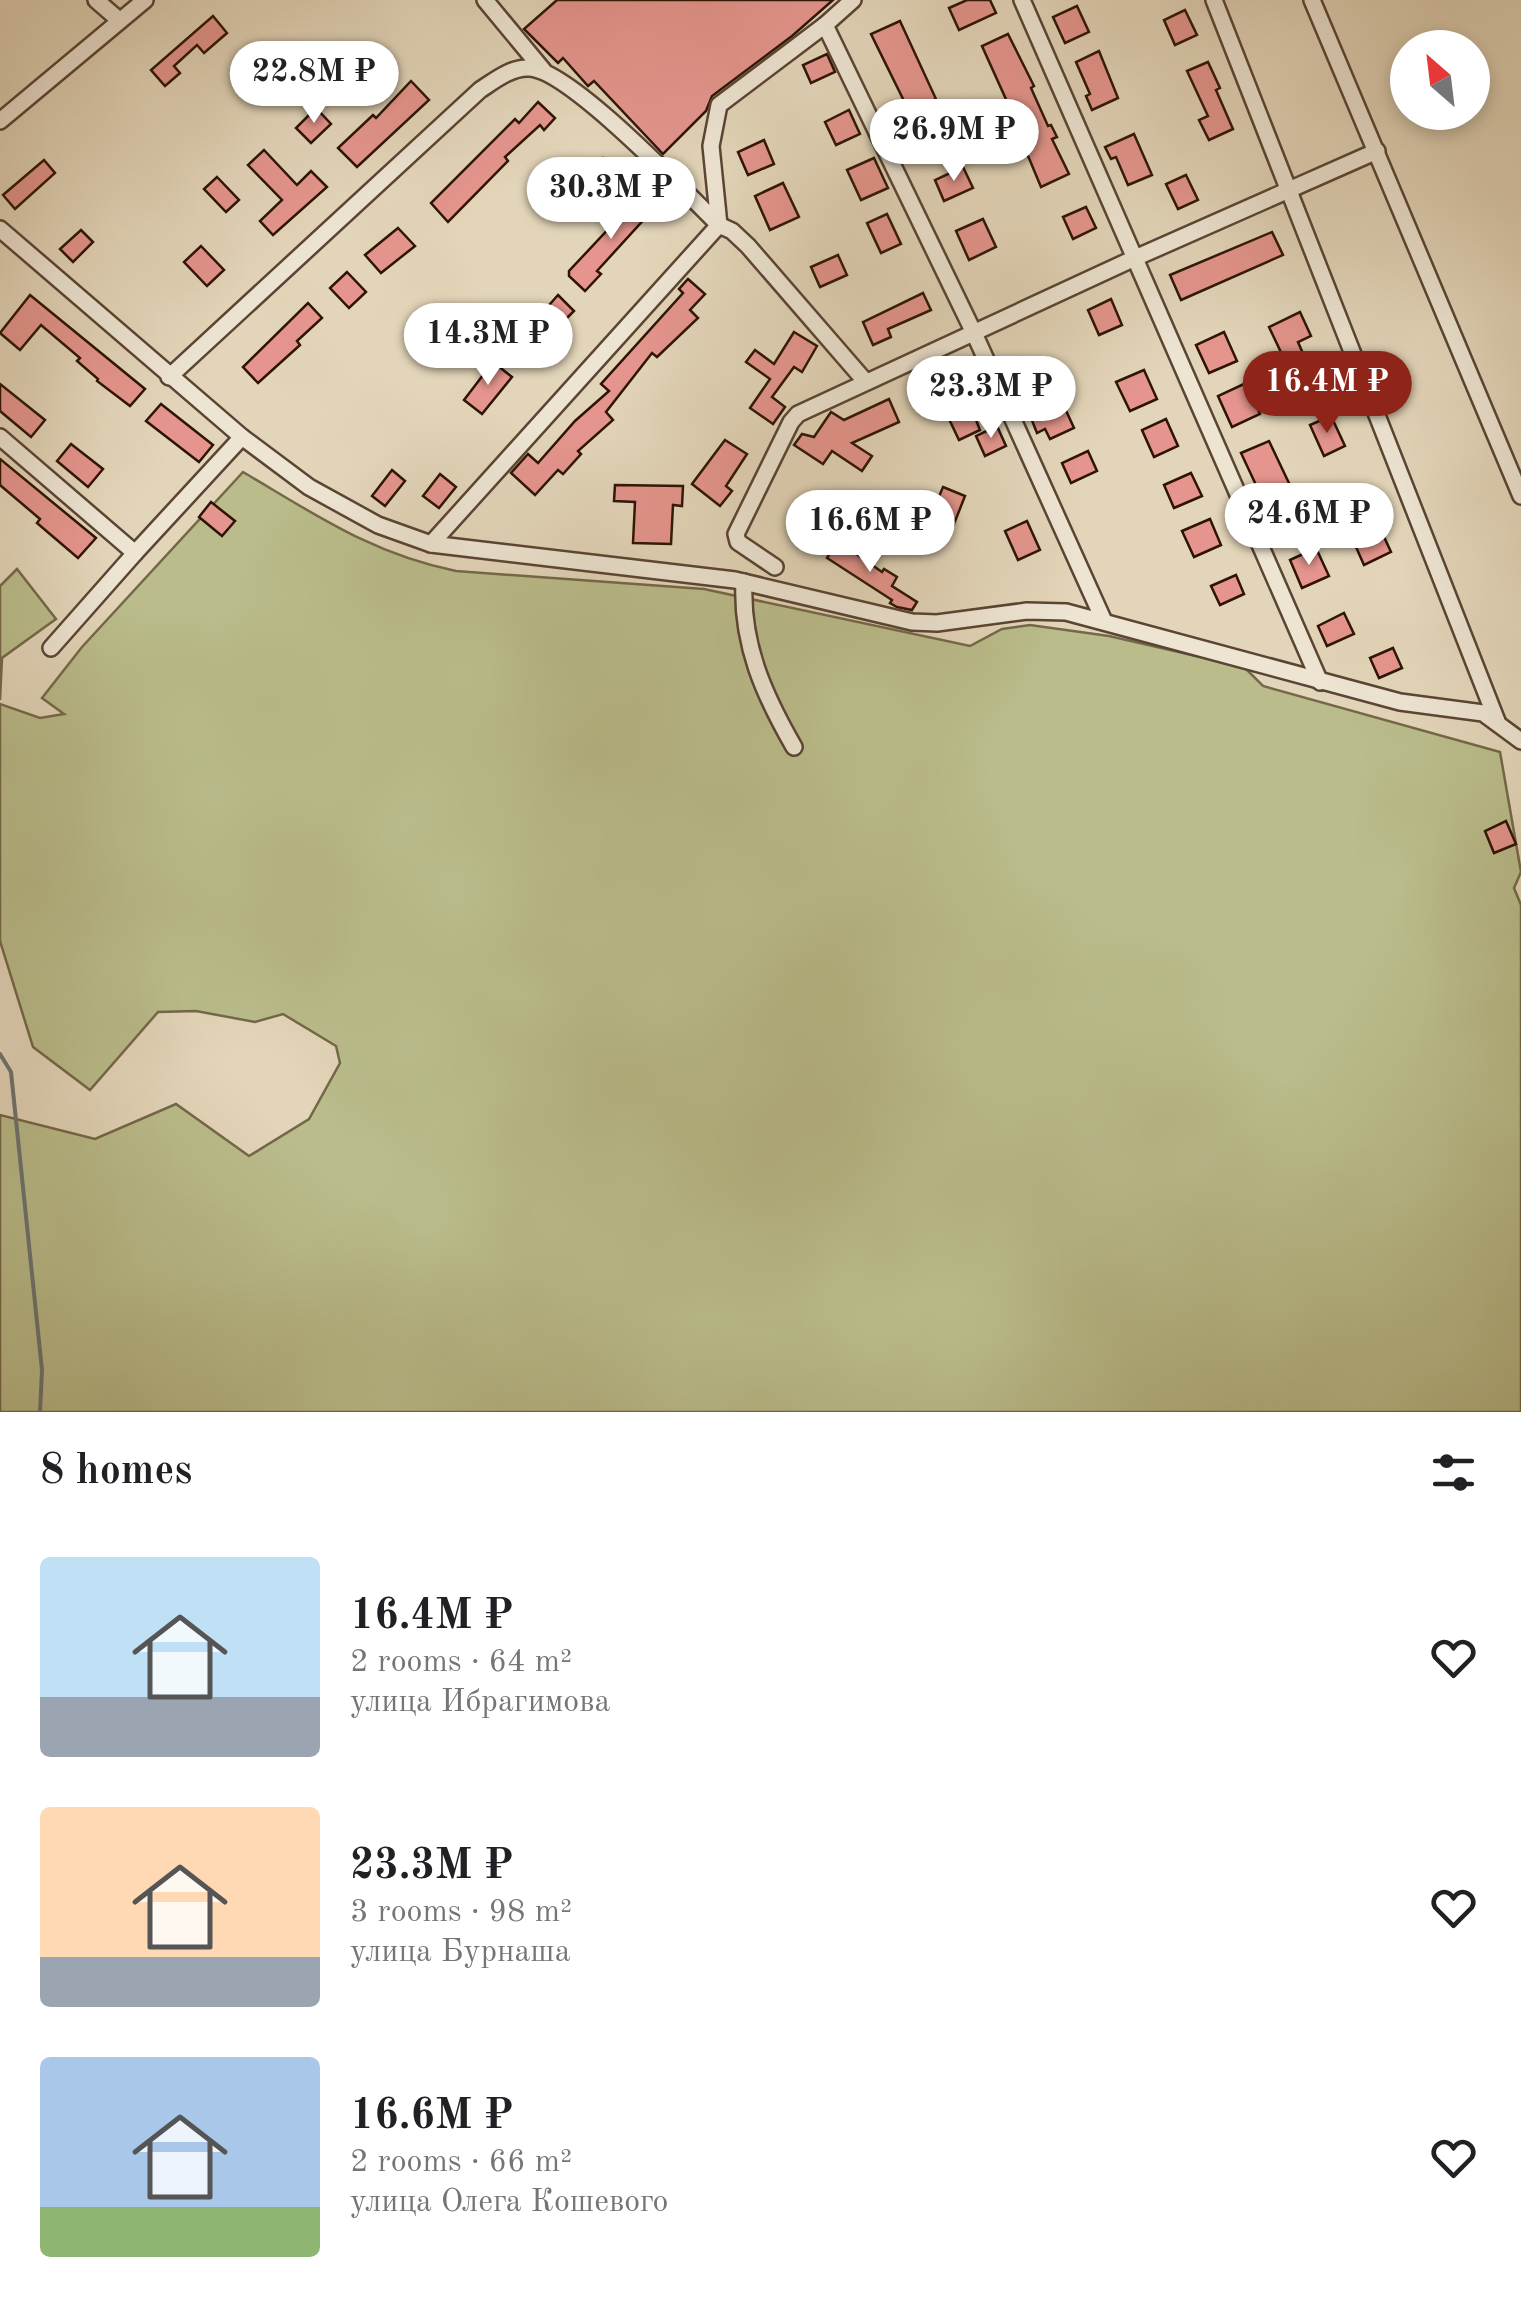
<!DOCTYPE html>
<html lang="en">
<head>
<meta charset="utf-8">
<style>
	body { margin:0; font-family:"Old Standard TT",serif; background:#f6f6f6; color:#202124; height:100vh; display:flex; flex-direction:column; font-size:38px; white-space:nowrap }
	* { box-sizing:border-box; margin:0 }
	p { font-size:32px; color:#757577 }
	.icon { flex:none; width:55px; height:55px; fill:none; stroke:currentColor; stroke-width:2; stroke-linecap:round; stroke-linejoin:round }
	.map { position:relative; height:1412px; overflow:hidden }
	.side { display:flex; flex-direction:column; background:#fff; flex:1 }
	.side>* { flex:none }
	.needle { width:65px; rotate:332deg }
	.buttons { position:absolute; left:1390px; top:30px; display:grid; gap:20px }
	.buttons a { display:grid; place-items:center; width:100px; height:100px; border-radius:50%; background:#fff; box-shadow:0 5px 15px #0003; font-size:50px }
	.price { position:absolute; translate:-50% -85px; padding:0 22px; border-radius:35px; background:#fff; color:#222; font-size:32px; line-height:65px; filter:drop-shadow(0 2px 5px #0008) }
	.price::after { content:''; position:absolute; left:50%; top:60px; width:30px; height:22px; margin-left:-15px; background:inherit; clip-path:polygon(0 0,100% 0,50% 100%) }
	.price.selected { background:#8f2418; color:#fff }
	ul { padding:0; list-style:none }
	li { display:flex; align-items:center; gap:30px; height:250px; padding:0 40px }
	li span { display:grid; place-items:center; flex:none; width:280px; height:200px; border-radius:10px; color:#555 }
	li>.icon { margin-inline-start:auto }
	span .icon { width:120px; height:120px; fill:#fffc; stroke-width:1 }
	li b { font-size:42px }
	h2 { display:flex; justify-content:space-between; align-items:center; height:120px; padding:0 40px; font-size:42px }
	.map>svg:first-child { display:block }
	.green { fill:#babc8b; stroke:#746848; stroke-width:2.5 }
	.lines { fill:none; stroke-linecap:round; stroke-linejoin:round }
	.stream { stroke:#6e7571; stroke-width:4 }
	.building { fill:#e5958d; stroke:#2d1406; stroke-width:2.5 }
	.minor-casing { stroke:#5a4433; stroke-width:20 }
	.minor { stroke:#ede4d2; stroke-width:15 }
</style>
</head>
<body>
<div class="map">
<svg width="1521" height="1412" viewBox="0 0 1521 1412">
	<rect width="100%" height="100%" fill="#e3d5b9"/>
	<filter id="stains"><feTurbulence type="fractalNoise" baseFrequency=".002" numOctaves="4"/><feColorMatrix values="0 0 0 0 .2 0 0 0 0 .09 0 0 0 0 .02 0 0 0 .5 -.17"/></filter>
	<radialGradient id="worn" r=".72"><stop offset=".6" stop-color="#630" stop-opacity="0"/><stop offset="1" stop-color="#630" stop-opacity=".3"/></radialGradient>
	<g class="green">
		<path d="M 243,472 C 316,515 372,554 456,571 L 704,589 L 970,646 L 1002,629 L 1030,625 L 1109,636 L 1244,667 L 1263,686 L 1500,752 L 1521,872 L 1514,888 L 1521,905 L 1521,1412 L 0,1412 L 0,1115 L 95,1139 L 176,1104 L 249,1156 L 309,1119 L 340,1063 L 336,1046 L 283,1014 L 255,1022 L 196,1011 L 158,1012 L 90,1090 L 33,1047 L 0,941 L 0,704 L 40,718 L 64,714 L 42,698 L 82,647 Z"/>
		<polygon points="17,569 56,619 2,658 0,700 0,586"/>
	</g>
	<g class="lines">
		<polyline class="stream" points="0,1054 11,1072 42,1370 40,1412"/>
	</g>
	<g class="building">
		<polygon points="557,0 833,0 792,36 712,96 706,111 663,154 594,81 588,86 563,58 558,63 524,29"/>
		<polygon points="967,0 990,0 996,13 959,30 949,8"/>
		<polygon points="1077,6 1089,32 1065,43 1053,17"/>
		<polygon points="1185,10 1197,35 1175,45 1164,20"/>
		<polygon points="213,16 227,33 204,53 197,45 174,66 180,73 165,86 151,70"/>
		<polygon points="900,21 936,99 909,111 871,34"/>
		<polygon points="1008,34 1034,86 1031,88 1048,126 1051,125 1057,137 1052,139 1069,174 1041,187 1021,139 1023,137 982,46"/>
		<polygon points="1099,51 1118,98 1092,110 1086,96 1090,94 1076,62"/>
		<polygon points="827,54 835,72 811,83 803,65"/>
		<polygon points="1208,62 1220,88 1216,90 1233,129 1209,140 1199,120 1208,116 1187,71"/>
		<polygon points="411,81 429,100 357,167 338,148 373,115 376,118"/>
		<polygon points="538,102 555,118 544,130 540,125 505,157 508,161 448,222 431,203 515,119 519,123"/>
		<polygon points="316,108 331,124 311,143 296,128"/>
		<polygon points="849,110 860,134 836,145 825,122"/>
		<polygon points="945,120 956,145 929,158 917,132"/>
		<polygon points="1134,134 1152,175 1128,185 1116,157 1111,159 1105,147"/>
		<polygon points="764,140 774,164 748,175 738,152"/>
		<polygon points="264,150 297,185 311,171 327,187 273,235 260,221 282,200 248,165"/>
		<polygon points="603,158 619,173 602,192 585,177"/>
		<polygon points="874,158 888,188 861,200 847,170"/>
		<polygon points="44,160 55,173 15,209 3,195"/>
		<polygon points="963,167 973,188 944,201 935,180"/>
		<polygon points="1186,175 1198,200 1178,209 1166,184"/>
		<polygon points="217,177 239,200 226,212 204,189"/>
		<polygon points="783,183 799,217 770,230 755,196"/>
		<polygon points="644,191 658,204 597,271 601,274 585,291 569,276 569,271"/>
		<polygon points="1086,207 1096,228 1073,239 1063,217"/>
		<polygon points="887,214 901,244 881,253 867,223"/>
		<polygon points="983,219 996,247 969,260 956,231"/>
		<polygon points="398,228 415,246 381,273 365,255"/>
		<polygon points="81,230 93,242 73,262 60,249"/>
		<polygon points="1272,232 1283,255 1181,300 1170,275"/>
		<polygon points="201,246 224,270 207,286 184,262"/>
		<polygon points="838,255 847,275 820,287 811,267"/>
		<polygon points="347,272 366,292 349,308 330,288"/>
		<polygon points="688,279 705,294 690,310 698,318 657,357 652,353 606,412 613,420 578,451 581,454 563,474 558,470 535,495 511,473 528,454 538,463 575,421 609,391 601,384 683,293 679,289"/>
		<polygon points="923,293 931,310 888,329 891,337 873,345 863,322"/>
		<polygon points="30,295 145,389 130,406 97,381 98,379 77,361 80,358 41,325 20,350 0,333"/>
		<polygon points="558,295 574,311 557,328 554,324 527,357 513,346"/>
		<polygon points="1111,299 1122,325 1099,335 1088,310"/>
		<polygon points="308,303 322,318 297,341 300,345 258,383 243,367"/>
		<polygon points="1300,312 1311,336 1298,342 1315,381 1290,393 1279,369 1287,365 1269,327"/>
		<polygon points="794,332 817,346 802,372 794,367 772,397 785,407 773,424 750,408 770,379 746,362 755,350 774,364"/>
		<polygon points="1224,332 1237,361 1209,373 1196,345"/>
		<polygon points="493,362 512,377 482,414 464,400"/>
		<polygon points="955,366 980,430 959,440 929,377"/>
		<polygon points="1144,370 1157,399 1130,411 1116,382"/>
		<polygon points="1246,383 1260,414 1232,427 1218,396"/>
		<polygon points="0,384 45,420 31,437 0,411"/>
		<polygon points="889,399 899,422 852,443 872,456 862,471 832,451 823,464 794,445 802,434 814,437 831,412 844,420"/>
		<polygon points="161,404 213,445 199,462 146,421"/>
		<polygon points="1063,404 1074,428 1050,439 1045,429 1037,433 1031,418"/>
		<polygon points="1331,416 1345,446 1324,456 1310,425"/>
		<polygon points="1166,419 1178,446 1154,457 1142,430"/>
		<polygon points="997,426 1006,446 985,456 976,436"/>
		<polygon points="725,440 747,454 726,486 732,491 720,506 692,484"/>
		<polygon points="1269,441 1306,519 1278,532 1241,453"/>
		<polygon points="71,444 103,469 88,487 57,461"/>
		<polygon points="1088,451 1097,471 1071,483 1062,463"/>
		<polygon points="0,459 96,538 78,558 37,523 40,519 0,485"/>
		<polygon points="392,470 405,481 385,506 372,496"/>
		<polygon points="1191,473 1202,496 1174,508 1164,485"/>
		<polygon points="440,474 456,487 439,508 423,496"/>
		<polygon points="615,485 683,486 682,506 673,505 671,544 633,543 635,502 614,501"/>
		<polygon points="943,487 965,496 952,529 929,520"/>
		<polygon points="211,502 235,521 222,536 199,517"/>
		<polygon points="1210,519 1221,545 1194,557 1182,531"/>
		<polygon points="1027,521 1040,550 1018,560 1005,531"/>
		<polygon points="1379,526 1391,552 1364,565 1352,538"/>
		<polygon points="838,541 882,572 884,569 897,577 892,586 917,602 912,610 897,607 890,603 892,600 827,558"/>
		<polygon points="1316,548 1329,576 1302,588 1290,560"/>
		<polygon points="1236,575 1244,594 1220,605 1211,586"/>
		<polygon points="1344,613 1354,634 1327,646 1318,626"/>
		<polygon points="1393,648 1402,668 1379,678 1370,658"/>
		<polygon points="1506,821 1516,844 1494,853 1485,831"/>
	</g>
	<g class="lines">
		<g class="minor-casing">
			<g id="minor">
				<polyline points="96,0 119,20"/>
				<polyline points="485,0 543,70"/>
				<polyline points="1022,0 1320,682"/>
				<polyline points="1214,0 1497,721"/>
				<polyline points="1312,0 1521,496"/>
				<polyline points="825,25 974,333 1103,619"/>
				<polyline points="0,121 145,0"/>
				<polyline points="0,229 242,437 309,487 378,525 431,544 735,580 912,622 937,623 1027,611 1066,612 1400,702 1483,713 1521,741"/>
				<path d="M 169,377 L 480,90 C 494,81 511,67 529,68 C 569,69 686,193 719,225 L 711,146 L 719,105 L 825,25 L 853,0"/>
				<polyline points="0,437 135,553 242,437"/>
				<polyline points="431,544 719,225 732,231 748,246 865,381"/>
				<polyline points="775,567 738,542 736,534 791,422 798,414 1135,258 1377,151"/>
				<path d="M 744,582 C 741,644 764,695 794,747"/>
				<polyline points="51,648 135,553"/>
			</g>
		</g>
		<use href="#minor" class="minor"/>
	</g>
	<rect width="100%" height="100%" filter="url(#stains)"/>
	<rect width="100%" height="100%" fill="url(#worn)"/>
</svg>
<div class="buttons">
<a><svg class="needle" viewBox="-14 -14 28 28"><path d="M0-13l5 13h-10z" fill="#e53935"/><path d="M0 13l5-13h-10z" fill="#757577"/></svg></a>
</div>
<b class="price" style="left:314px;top:126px">22.8M ₽</b>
<b class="price" style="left:954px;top:184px">26.9M ₽</b>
<b class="price" style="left:611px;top:242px">30.3M ₽</b>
<b class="price" style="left:488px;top:388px">14.3M ₽</b>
<b class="price selected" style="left:1327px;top:436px">16.4M ₽</b>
<b class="price" style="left:991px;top:441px">23.3M ₽</b>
<b class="price" style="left:1309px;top:568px">24.6M ₽</b>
<b class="price" style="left:870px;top:575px">16.6M ₽</b>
</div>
<section class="side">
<h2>8 homes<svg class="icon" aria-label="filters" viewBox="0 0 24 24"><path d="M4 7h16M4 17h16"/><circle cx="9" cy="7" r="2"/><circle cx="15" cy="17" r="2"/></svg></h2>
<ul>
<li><span style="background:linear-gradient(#bfe0f5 70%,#9aa5b1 0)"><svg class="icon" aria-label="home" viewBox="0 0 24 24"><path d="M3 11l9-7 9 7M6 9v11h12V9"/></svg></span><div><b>16.4M ₽</b><p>2 rooms · 64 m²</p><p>улица Ибрагимова</p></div><svg class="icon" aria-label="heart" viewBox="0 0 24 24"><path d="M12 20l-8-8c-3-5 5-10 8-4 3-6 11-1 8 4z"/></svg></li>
<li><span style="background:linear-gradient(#ffd9b3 75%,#9aa5b1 0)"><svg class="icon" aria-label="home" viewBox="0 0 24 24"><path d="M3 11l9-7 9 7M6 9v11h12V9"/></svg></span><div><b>23.3M ₽</b><p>3 rooms · 98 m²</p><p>улица Бурнаша</p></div><svg class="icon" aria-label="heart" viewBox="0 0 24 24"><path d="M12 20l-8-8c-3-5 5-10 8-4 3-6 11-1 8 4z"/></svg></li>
<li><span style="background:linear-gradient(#a9c7e8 75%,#8fb573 0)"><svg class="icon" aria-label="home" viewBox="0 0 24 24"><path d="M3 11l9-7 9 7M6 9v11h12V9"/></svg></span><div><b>16.6M ₽</b><p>2 rooms · 66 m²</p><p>улица Олега Кошевого</p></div><svg class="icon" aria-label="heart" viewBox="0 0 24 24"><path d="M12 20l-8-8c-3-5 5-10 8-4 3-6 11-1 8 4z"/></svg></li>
</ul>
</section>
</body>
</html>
